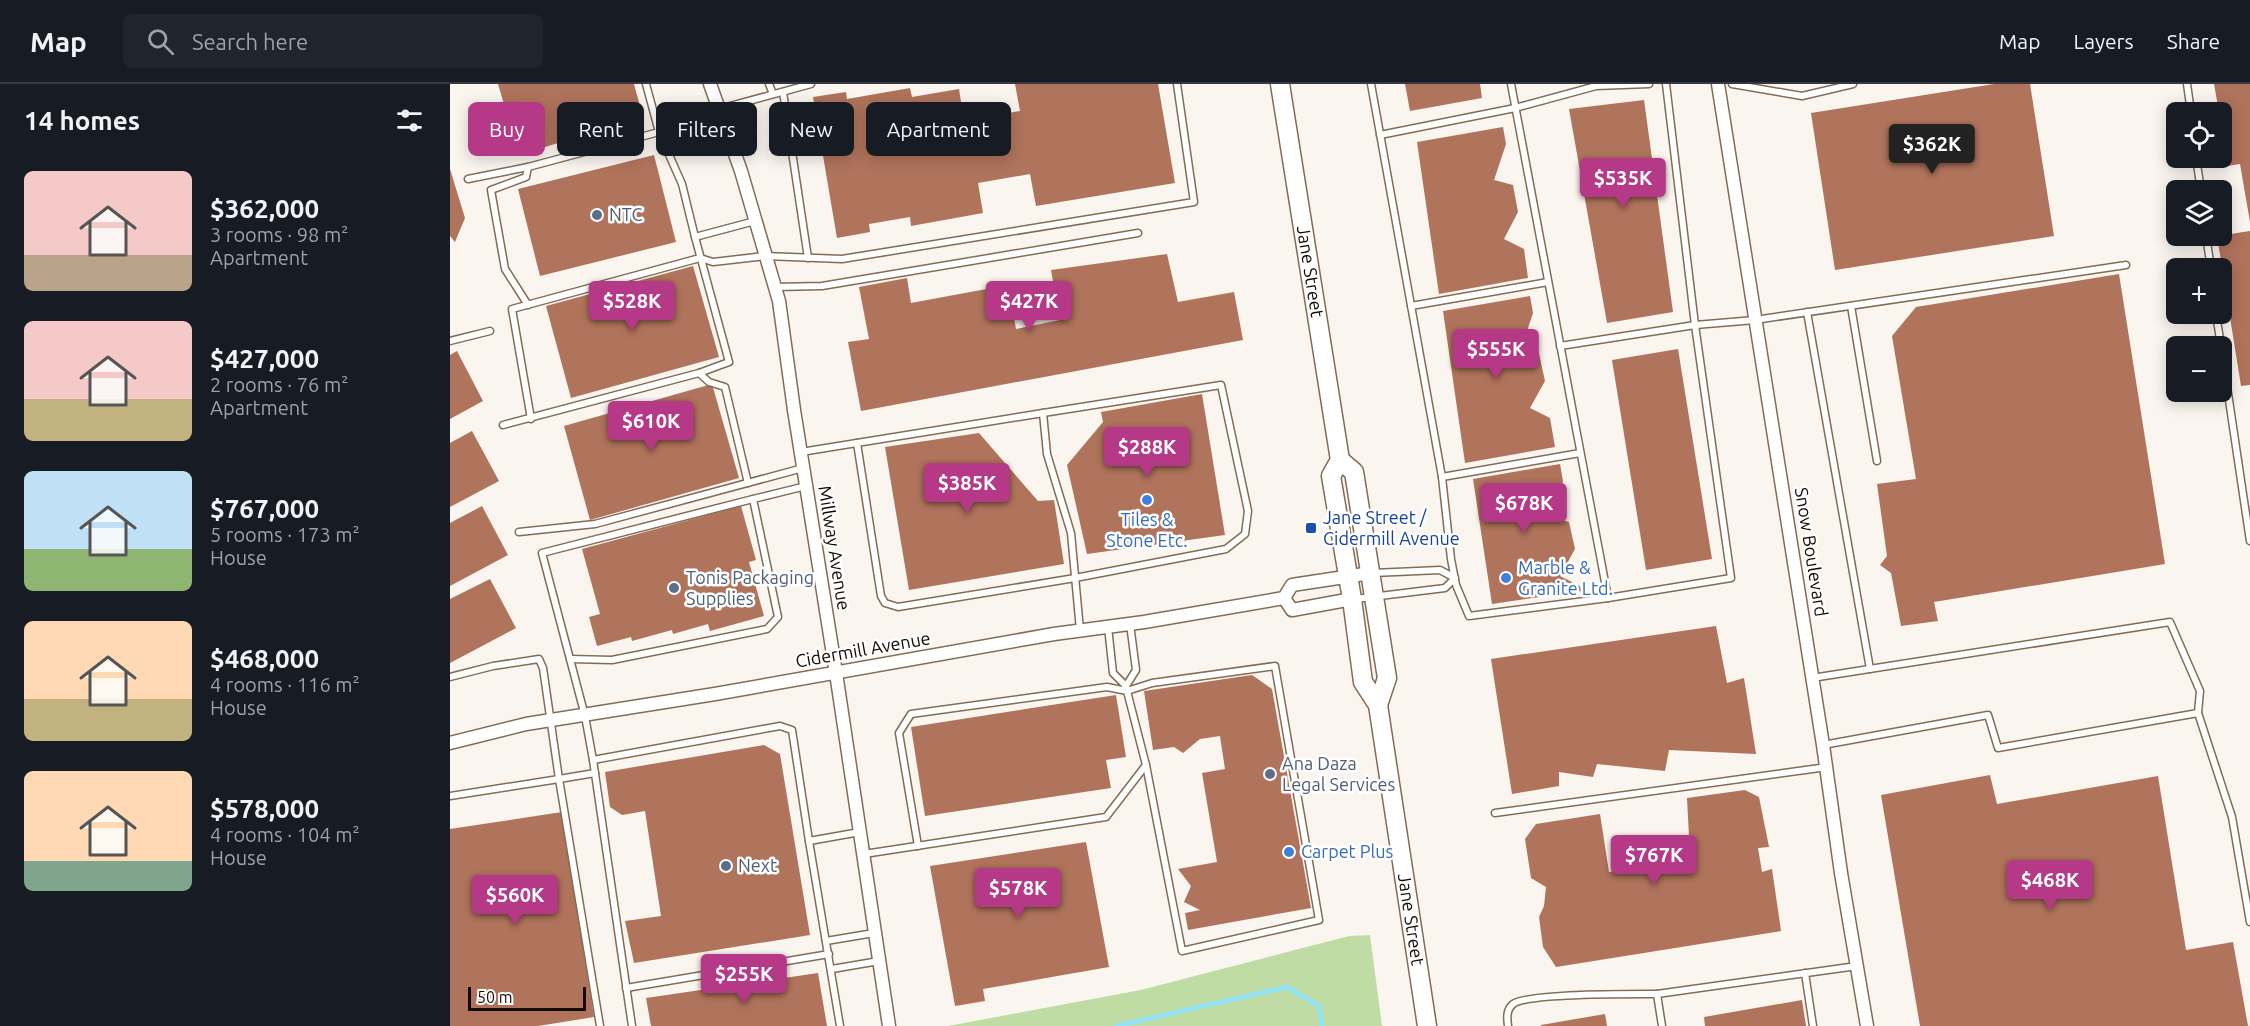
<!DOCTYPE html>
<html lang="en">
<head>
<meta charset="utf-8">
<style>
	body { margin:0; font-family:Ubuntu,sans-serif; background:#20242c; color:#f1f3f6; height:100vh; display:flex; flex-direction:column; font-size:22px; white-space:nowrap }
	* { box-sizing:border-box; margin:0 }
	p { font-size:20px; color:#9ea1a6 }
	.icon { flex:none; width:33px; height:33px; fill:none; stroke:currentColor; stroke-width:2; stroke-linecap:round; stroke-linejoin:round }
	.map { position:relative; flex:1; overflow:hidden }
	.panel { display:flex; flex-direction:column; background:#171b24; width:450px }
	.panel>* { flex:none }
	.hud { position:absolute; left:18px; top:18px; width:570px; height:54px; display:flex; gap:12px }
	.buttons { position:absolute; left:1716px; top:18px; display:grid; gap:12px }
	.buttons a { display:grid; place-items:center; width:66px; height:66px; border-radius:9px; background:#171b24; box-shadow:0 3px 15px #0003; font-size:30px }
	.scale { position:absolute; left:18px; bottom:15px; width:118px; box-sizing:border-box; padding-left:6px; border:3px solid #130a03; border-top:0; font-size:16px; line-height:21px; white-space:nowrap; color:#130a03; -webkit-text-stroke:4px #fff; paint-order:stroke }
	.price { position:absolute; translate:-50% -51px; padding:0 14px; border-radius:6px; background:#b63988; color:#fff; font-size:20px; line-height:39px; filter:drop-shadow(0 2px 3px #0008) }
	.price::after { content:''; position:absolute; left:50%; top:36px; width:18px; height:14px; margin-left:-9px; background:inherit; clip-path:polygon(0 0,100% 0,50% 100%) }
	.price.selected { background:#222; color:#fff }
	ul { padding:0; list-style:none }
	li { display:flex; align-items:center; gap:18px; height:150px; padding:0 24px }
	li span { display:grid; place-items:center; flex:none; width:168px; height:120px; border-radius:9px; color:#555 }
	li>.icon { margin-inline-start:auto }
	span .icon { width:72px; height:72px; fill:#fffc; stroke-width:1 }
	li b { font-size:26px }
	h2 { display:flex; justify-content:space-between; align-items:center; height:72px; padding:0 24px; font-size:26px }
	.tag { padding:0 21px; border-radius:9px; background:#171b24; box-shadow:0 3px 15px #0003; font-size:21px; line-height:54px }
	.tag.selected { background:#b63988; color:#fff }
	header { display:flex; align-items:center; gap:36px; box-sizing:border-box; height:84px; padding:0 30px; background:#171b24; border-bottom:2px solid #363941 }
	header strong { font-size:28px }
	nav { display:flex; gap:33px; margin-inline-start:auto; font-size:21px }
	.search { width:420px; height:54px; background:#20242c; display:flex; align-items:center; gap:15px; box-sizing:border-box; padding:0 21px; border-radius:9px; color:#9ea1a6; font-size:22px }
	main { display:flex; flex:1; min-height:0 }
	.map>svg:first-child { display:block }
	.green { fill:#bfdca5 }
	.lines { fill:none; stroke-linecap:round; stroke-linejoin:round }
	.stream { stroke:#8fe2f7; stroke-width:4.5 }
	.building { fill:#b0735b }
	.lane-casing { stroke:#846c54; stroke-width:9 }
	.street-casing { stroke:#846c54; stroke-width:15 }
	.secondary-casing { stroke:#846c54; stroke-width:21 }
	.lane { stroke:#fff; stroke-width:6 }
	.street { stroke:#fff; stroke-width:12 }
	.secondary { stroke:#fff; stroke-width:18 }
	.service-dot { fill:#5c6f8a; stroke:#fff; stroke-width:2 }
	.shop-dot { fill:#3f7fe0; stroke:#fff; stroke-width:2 }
	.transit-dot { fill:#1a4fb4; stroke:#fff; stroke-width:2 }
	.labels { text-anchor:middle; stroke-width:5; stroke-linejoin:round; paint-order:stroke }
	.service-label { font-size:18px; fill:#4e5e75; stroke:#fff; text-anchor:start }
	.street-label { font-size:18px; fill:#130a03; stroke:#fff }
	.transit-label { font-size:18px; fill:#164399; stroke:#fff; text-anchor:start }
	.shop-label { font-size:18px; fill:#366cbe; stroke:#fff; text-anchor:start }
</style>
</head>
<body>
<header>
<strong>Map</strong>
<div class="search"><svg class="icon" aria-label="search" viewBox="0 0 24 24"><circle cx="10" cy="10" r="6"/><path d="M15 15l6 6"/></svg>Search here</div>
<nav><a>Map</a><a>Layers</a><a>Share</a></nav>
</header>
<main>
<section class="panel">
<h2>14 homes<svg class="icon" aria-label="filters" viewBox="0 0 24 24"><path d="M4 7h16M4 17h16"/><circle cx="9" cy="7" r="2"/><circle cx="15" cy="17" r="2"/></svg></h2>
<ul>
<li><span style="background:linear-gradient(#f6c9c9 70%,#b9a48a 0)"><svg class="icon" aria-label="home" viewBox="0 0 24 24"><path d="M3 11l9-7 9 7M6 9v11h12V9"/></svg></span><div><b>$362,000</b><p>3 rooms · 98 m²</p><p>Apartment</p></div></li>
<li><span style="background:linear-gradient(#f6c9c9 65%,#c2b280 0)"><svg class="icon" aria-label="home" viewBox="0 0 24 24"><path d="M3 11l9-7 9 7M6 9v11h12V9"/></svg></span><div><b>$427,000</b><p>2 rooms · 76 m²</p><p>Apartment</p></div></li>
<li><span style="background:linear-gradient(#bfe0f5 65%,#8fb573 0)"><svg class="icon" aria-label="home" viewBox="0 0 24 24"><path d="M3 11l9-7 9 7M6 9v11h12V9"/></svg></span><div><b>$767,000</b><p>5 rooms · 173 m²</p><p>House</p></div></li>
<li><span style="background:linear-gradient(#ffd9b3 65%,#c2b280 0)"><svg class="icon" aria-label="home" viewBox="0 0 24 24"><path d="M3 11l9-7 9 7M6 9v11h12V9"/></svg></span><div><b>$468,000</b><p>4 rooms · 116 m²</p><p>House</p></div></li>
<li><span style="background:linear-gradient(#ffd9b3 75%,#7fa58c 0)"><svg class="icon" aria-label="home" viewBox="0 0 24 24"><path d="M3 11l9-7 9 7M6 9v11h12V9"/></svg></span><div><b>$578,000</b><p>4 rooms · 104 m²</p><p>House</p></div></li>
</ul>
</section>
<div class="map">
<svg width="1800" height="942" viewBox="0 0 1800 942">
	<rect width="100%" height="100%" fill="#fbf5f0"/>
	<polygon class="green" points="920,851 932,942 498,942 691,906 899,852"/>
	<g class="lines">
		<polyline class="stream" points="666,942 837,903 869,922 872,942"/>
	</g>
	<g class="building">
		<polygon points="48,0 184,0 193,33 69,71"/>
		<polygon points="565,0 708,0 725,99 586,122 580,90 528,99 533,129 461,142 460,133 419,140 420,148 387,154 363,13 396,8 397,15 460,4 462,13 509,5 514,37 570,27"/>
		<polygon points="955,0 1030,0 1032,14 960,27"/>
		<polygon points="1544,0 1580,0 1604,152 1385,186 1361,29"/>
		<polygon points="1764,0 1800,0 1800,138 1790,80 1765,84 1763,74 1772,74 1772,69 1775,69 1772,28 1769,28"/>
		<polygon points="1194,16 1223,228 1157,239 1119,25"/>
		<polygon points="1053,43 1056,60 1044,96 1063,101 1068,128 1054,155 1074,165 1078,194 989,210 967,58"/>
		<polygon points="204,71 226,158 90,192 68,105"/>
		<polygon points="0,85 15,134 5,158 0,152"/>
		<polygon points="1800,147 1800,301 1791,302 1767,152"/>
		<polygon points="717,170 728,218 784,208 793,256 411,327 398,258 419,255 409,203 457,194 461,219 558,201 566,245 610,236 601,186"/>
		<polygon points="243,182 269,273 121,314 96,222"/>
		<polygon points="1669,190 1715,480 1484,518 1488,537 1451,542 1441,489 1430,481 1437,472 1427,400 1466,395 1442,252 1466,223"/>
		<polygon points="1080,212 1083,229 1071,265 1089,270 1095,297 1080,324 1100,334 1105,363 1015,379 993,227"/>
		<polygon points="1228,265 1262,475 1196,486 1162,276"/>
		<polygon points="7,267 33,317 0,335 0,271"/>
		<polygon points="262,300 289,394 140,436 114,342"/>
		<polygon points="752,310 775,451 637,470 617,381 653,338 651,328"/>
		<polygon points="22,347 49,397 0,423 0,359"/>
		<polygon points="529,349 588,417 604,416 614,480 459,506 435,363"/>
		<polygon points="1110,380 1113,397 1101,433 1119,438 1125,465 1110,492 1130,502 1131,507 1042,520 1023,395"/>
		<polygon points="32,422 58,471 0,502 0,439"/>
		<polygon points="291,422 306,476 299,478 314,532 260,547 258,540 223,550 222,546 182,557 181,553 147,562 139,533 150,530 132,465"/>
		<polygon points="40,495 66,544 0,579 0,515"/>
		<polygon points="1266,542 1277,599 1294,594 1306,670 1219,666 1215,687 1147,680 1143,693 1109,688 1109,702 1062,710 1041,575"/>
		<polygon points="802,591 822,605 861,824 738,846 735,829 750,826 734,818 741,802 728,785 767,778 752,689 775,685 770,652 750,655 733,669 724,663 703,666 694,607"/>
		<polygon points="666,611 676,673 656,676 661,704 475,732 461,643"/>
		<polygon points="314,661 330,670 360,851 184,879 175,837 211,832 195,727 172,731 160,723 155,688"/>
		<polygon points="1540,691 1547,720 1708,692 1736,866 1783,858 1798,942 1470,942 1431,711"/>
		<polygon points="1295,706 1309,713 1319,763 1308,764 1312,788 1322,785 1331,847 1106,883 1093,863 1089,833 1094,822 1096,803 1081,794 1075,755 1086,740 1150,730 1159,788 1240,772 1237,714"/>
		<polygon points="112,728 144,933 88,942 0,942 0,745"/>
		<polygon points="636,758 659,883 533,905 535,917 505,922 480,782"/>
		<polygon points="368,889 377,942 201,942 196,914"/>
		<polygon points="1352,916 1356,942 1255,942 1254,933"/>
		<polygon points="1155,930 1157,942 1091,942 1091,941"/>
	</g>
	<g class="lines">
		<g class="lane-casing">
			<g id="lane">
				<polyline points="319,0 323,10"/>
				<polyline points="921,0 992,393 1001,475 1006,501 1019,532 1158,514 1061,0"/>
				<polyline points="1282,0 1352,12 1403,0"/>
				<polyline points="1737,0 1741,28"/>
				<polyline points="333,8 358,174"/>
				<polyline points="269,25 361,0"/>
				<polyline points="209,48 232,100 245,153 305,137"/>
				<polyline points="930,51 1065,24 1146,2 1199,0"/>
				<polyline points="1746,74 1751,106"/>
				<polyline points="78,83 76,93 41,106 55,185 78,221"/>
				<polyline points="18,95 78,83 209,48 196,0"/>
				<polyline points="1756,152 1761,184"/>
				<polyline points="245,153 279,278 249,289"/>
				<polyline points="325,203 372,202 688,149"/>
				<polyline points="961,222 1098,198"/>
				<polyline points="1401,222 1427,377"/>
				<polyline points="1357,228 1420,585"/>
				<polyline points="1766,230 1771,262"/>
				<polyline points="0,257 40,247"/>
				<polyline points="1110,262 1245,241 1305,236 1676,181"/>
				<polyline points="1772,269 1800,457"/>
				<polyline points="81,335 62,225 250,174 263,178 315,172 392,175 744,118 727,0"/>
				<polyline points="53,341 249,289 259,298 275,303 298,399"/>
				<polyline points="407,359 431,512 435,519 448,523 625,494 776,465 795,450 798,427 771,301 593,329"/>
				<polyline points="351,368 593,329 597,370 621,449 630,546"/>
				<polyline points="992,393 1130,369"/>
				<polyline points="303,415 92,469 135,632 143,676 330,642 342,646 359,757 390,942"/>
				<polyline points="69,448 145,440 353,384"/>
				<polyline points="1158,514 1281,494 1245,241 1216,0"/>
				<polyline points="905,515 995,504 1005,494 990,486 923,489"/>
				<polyline points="120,575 162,576 317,545 328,533 303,415 356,402"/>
				<polyline points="0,593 43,582 89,575 93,584 109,695 0,712"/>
				<polyline points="1362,594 1720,538 1750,607 1748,629 1548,664 1538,631 1373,661"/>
				<polyline points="676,602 686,586 680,540"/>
				<polyline points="1748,629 1782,733 1800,838"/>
				<polyline points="143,676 182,942"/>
				<polyline points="145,689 109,695 150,942"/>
				<polyline points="1045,729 1377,683"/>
				<polyline points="359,757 410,748"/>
				<polyline points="468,762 449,649 461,630 657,603 677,607 702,599 825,582 869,836 732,867 696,681 677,607 676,602 663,589 658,543"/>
				<polyline points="414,770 656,733 696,681"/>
				<polyline points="376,857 424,849"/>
				<polyline points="382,885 429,877"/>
				<polyline points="1355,889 1363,942"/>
				<polyline points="176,904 379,870"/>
				<path d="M 1058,942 C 1057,934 1056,926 1063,920 C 1077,909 1183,910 1207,910"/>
				<polyline points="1212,942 1207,910 1407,882"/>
			</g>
		</g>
		<g class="street-casing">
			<g id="street">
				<polyline points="260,0 291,87 329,217 344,326 386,589 439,942"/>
				<polyline points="1268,0 1373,661 1391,789 1417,942"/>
				<polyline points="834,514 842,526 902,515"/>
				<polyline points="0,659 76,640 265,610 604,550 694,538 834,514 842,501 921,489"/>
			</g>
		</g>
		<g class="secondary-casing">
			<g id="secondary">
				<path id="s1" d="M 830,0 L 890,376 L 881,392 L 902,515 L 913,598 L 928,621 L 977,942"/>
				<polyline points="890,376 904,388 937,594 928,621"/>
			</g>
		</g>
		<use href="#lane" class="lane"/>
		<use href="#street" class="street"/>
		<use href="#secondary" class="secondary"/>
	</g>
	<g class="service-dot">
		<circle cx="147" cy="131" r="6"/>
		<circle cx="224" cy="504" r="6"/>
		<circle cx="820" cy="690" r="6"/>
		<circle cx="276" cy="782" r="6"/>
	</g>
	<g class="shop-dot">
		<circle cx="697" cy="416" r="6"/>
		<circle cx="1056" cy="494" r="6"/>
		<circle cx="839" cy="768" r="6"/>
	</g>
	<rect class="transit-dot" x="855" y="438" width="12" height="12" rx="3"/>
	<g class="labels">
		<g class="service-label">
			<text x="159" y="137">NTC</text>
			<text x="236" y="500">Tonis Packaging<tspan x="236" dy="21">Supplies</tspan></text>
			<text x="832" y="686">Ana Daza<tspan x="832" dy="21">Legal Services</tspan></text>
			<text x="288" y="788">Next</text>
		</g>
		<g class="street-label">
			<text dy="6" stroke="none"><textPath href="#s1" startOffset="190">Jane Street</textPath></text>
			<text transform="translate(384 464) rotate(81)" y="6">Millway Avenue</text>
			<text transform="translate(1361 468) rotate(81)" y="6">Snow Boulevard</text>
			<text transform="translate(413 566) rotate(-10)" y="6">Cidermill Avenue</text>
			<text dy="6" stroke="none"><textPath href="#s1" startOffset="852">Jane Street</textPath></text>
		</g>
		<g class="transit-label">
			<text x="873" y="440">Jane Street /<tspan x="873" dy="21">Cidermill Avenue</tspan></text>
		</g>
		<g class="shop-label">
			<text x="697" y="442" text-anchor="middle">Tiles &amp;<tspan x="697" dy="21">Stone Etc.</tspan></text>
			<text x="1068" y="490">Marble &amp;<tspan x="1068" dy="21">Granite Ltd.</tspan></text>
			<text x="851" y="774">Carpet Plus</text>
		</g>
	</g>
</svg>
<div class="buttons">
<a><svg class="icon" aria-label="locate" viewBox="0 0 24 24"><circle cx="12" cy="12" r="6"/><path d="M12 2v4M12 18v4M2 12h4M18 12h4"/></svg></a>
<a><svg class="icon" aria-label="layers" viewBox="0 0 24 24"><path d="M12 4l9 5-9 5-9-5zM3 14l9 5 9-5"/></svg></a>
<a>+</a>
<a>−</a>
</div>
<div class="scale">50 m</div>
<b class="price selected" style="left:1482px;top:91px">$362K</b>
<b class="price" style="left:1173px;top:125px">$535K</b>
<b class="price" style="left:182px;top:248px">$528K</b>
<b class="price" style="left:579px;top:248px">$427K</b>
<b class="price" style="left:1046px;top:296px">$555K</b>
<b class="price" style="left:201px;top:368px">$610K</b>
<b class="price" style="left:697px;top:394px">$288K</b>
<b class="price" style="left:517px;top:430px">$385K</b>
<b class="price" style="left:1074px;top:450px">$678K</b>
<b class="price" style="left:1204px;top:802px">$767K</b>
<b class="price" style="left:1600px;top:827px">$468K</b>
<b class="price" style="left:568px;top:835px">$578K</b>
<b class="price" style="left:65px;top:842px">$560K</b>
<b class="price" style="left:294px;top:921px">$255K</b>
<div class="hud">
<a class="tag selected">Buy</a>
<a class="tag">Rent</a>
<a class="tag">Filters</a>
<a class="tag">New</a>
<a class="tag">Apartment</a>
</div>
</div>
</main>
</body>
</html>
